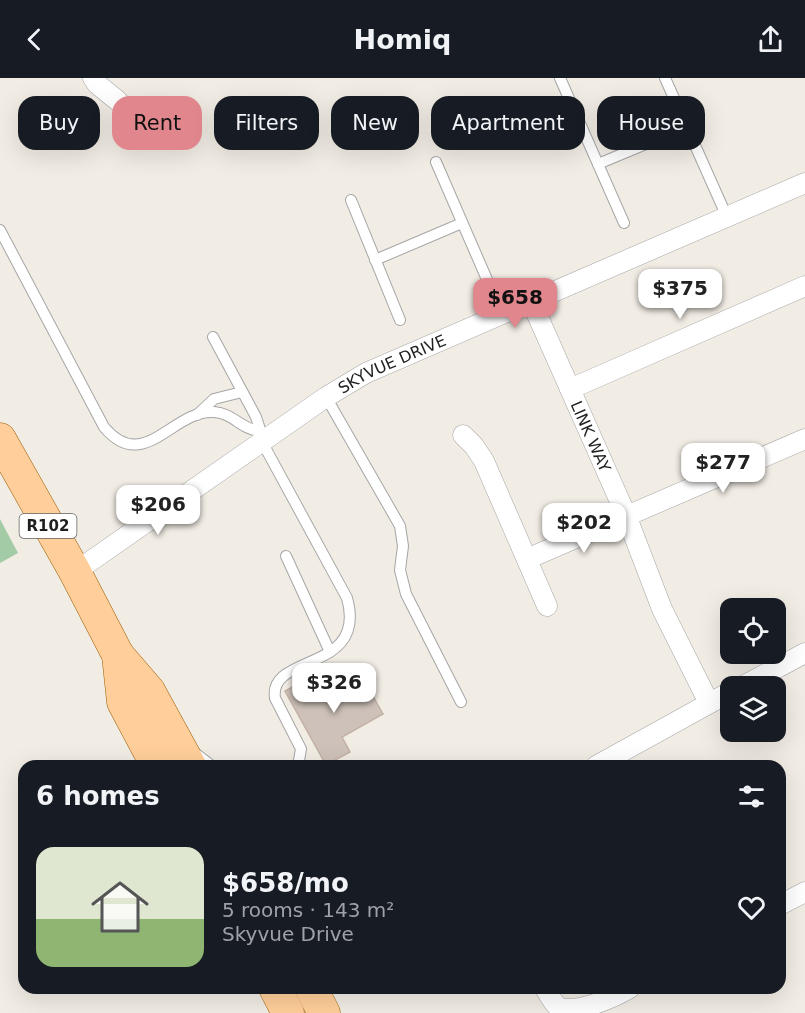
<!DOCTYPE html>
<html lang="en">
<head>
<meta charset="utf-8">
<style>
	body { margin:0; font-family:"DejaVu Sans",sans-serif; background:#242831; color:#f1f3f6; height:100vh; display:flex; flex-direction:column; font-size:22px; white-space:nowrap }
	* { box-sizing:border-box; margin:0 }
	p { font-size:20px; color:#9ea1a6 }
	.icon { flex:none; width:33px; height:33px; fill:none; stroke:currentColor; stroke-width:2; stroke-linecap:round; stroke-linejoin:round }
	.map { position:relative; flex:1; overflow:hidden }
	.sheet { position:absolute; left:18px; top:682px; width:768px; height:234px; display:flex; flex-direction:column; background:#171b24; border-radius:18px; box-shadow:0 6px 24px #0002 }
	.sheet>* { flex:none }
	.banner { position:absolute; left:18px; top:18px; width:770px; height:54px; display:flex; gap:12px }
	.controls { position:absolute; left:720px; top:520px; display:grid; gap:12px }
	.controls a { display:grid; place-items:center; width:66px; height:66px; border-radius:12px; background:#171b24; box-shadow:0 6px 24px #0002; font-size:30px }
	.price { position:absolute; translate:-50% -51px; padding:0 14px; border-radius:12px; background:#fff; color:#222; font-size:20px; line-height:39px; filter:drop-shadow(0 2px 3px #0008) }
	.price::after { content:''; position:absolute; left:50%; top:36px; width:18px; height:14px; margin-left:-9px; background:inherit; clip-path:polygon(0 0,100% 0,50% 100%) }
	.price.on { background:#e1868d; color:#111 }
	ul { padding:0; list-style:none }
	li { display:flex; align-items:center; gap:18px; height:150px; padding:0 18px }
	li+li { border-top:2px solid #363941 }
	li span { display:grid; place-items:center; flex:none; width:168px; height:120px; border-radius:18px; color:#555 }
	li>.icon { margin-inline-start:auto }
	span .icon { width:72px; height:72px; fill:#fffc; stroke-width:1 }
	li b { font-size:26px }
	h2 { display:flex; justify-content:space-between; align-items:center; height:72px; padding:0 18px; font-size:26px }
	.chip { padding:0 21px; border-radius:18px; background:#171b24; box-shadow:0 6px 24px #0002; font-size:21px; line-height:54px }
	.chip.on { background:#e1868d; color:#111 }
	header { display:flex; justify-content:space-between; align-items:center; height:78px; padding:0 18px; background:#171b24; font-size:27px; font-weight:600 }
	.map>svg:first-child { display:block }
	.cemetery { fill:#a3cca6 }
	.building { fill:#cdc1b9; stroke:#c4b1a5; stroke-width:1.5 }
	.lines { fill:none; stroke-linecap:round; stroke-linejoin:round }
	.lane-casing { stroke:#a6a6a6; stroke-width:12 }
	.street-casing { stroke:#a6a6a6; stroke-width:21 }
	.primary-casing { stroke:#995e00; stroke-width:33 }
	.lane { stroke:#fff; stroke-width:10 }
	.street { stroke:#fff; stroke-width:20 }
	.primary { stroke:#ffce9a; stroke-width:32 }
	.labels { text-anchor:middle; stroke-width:5; stroke-linejoin:round; paint-order:stroke }
	.shield { fill:#fff; stroke:#626262; stroke-width:1.5 }
	.shield-label { font-size:15px; font-weight:bold; fill:#1f1f1f }
	.street-label { font-size:16px; fill:#1f1f1f; stroke:#fff }
</style>
</head>
<body>
<header><svg class="icon" aria-label="back" viewBox="0 0 24 24"><path d="M15 5l-7 7 7 7"/></svg>Homiq<svg class="icon" aria-label="share" viewBox="0 0 24 24"><path d="M12 15V3M7 8l5-5 5 5M5 13v7h14v-7"/></svg></header>
<div class="map">
<svg width="805" height="935" viewBox="0 0 805 935">
	<rect width="100%" height="100%" fill="#f1ece4"/>
	<polygon class="cemetery" points="0,441 18,475 0,485"/>
	<polygon class="building" points="361,597 383,636 342,659 350,674 326,687 285,613 309,600 320,620"/>
	<g class="lines">
		<g class="lane-casing">
			<g id="lane">
				<polyline points="560,0 624,145"/>
				<polyline points="665,0 727,139"/>
				<polyline points="436,84 502,236"/>
				<polyline points="598,86 687,49"/>
				<polyline points="351,122 400,242"/>
				<path d="M 0,152 L 104,349 C 144,397 173,331 214,334 C 233,335 242,352 260,353"/>
				<polyline points="375,182 462,145"/>
				<path d="M 213,259 L 256,339 L 267,373 L 347,520 C 368,595 268,575 275,620 L 301,671 L 298,688"/>
				<polyline points="326,319 400,448 403,468 400,492 406,516 461,624"/>
				<polyline points="197,337 214,321 242,314"/>
				<polyline points="286,478 330,574"/>
				<polyline points="195,675 212,688"/>
			</g>
		</g>
		<g class="street-casing">
			<g id="street">
				<polyline points="93,0 97,6 118,23"/>
				<path id="s1" d="M 531,223 L 626,437 L 662,531 L 709,625"/>
				<polyline points="570,311 805,208"/>
				<polyline points="463,357 474,368 484,383 547,528"/>
				<polyline points="527,481 805,361"/>
				<path id="s2" d="M 75,494 L 326,319 L 366,295 L 805,105"/>
				<polyline points="741,609 805,575"/>
				<polyline points="596,688 730,614"/>
				<polyline points="780,827 805,814"/>
				<path d="M 545,910 C 549,917 553,925 559,930 C 579,935 613,920 630,910"/>
			</g>
		</g>
		<g class="primary-casing">
			<g id="primary">
				<polyline points="0,361 75,494 118,577 149,613 190,688"/>
				<polyline points="118,577 123,624 157,688"/>
				<polyline points="275,910 288,935"/>
				<polyline points="311,910 324,935"/>
			</g>
		</g>
		<use href="#lane" class="lane"/>
		<use href="#street" class="street"/>
		<use href="#primary" class="primary"/>
	</g>
	<g class="labels">
		<rect class="shield" x="19.5" y="436" width="57" height="24" rx="4.5"/>
		<g class="shield-label">
			<text x="48" y="453">R102</text>
		</g>
		<g class="street-label">
			<text dy="6" stroke="none"><textPath href="#s2" startOffset="380">SKYVUE DRIVE</textPath></text>
			<text dy="6" stroke="none"><textPath href="#s1" startOffset="148">LINK WAY</textPath></text>
		</g>
	</g>
</svg>
<div class="controls">
<a><svg class="icon" aria-label="locate" viewBox="0 0 24 24"><circle cx="12" cy="12" r="6"/><path d="M12 2v4M12 18v4M2 12h4M18 12h4"/></svg></a>
<a><svg class="icon" aria-label="layers" viewBox="0 0 24 24"><path d="M12 4l9 5-9 5-9-5zM3 14l9 5 9-5"/></svg></a>
</div>
<b class="price" style="left:680px;top:242px">$375</b>
<b class="price on" style="left:515px;top:251px">$658</b>
<b class="price" style="left:723px;top:416px">$277</b>
<b class="price" style="left:158px;top:458px">$206</b>
<b class="price" style="left:584px;top:476px">$202</b>
<b class="price" style="left:334px;top:636px">$326</b>
<div class="banner">
<a class="chip">Buy</a>
<a class="chip on">Rent</a>
<a class="chip">Filters</a>
<a class="chip">New</a>
<a class="chip">Apartment</a>
<a class="chip">House</a>
</div>
<section class="sheet">
<h2>6 homes<svg class="icon" aria-label="filters" viewBox="0 0 24 24"><path d="M4 7h16M4 17h16"/><circle cx="9" cy="7" r="2"/><circle cx="15" cy="17" r="2"/></svg></h2>
<ul>
<li><span style="background:linear-gradient(#dfe7d0 60%,#8fb573 0)"><svg class="icon" aria-label="home" viewBox="0 0 24 24"><path d="M3 11l9-7 9 7M6 9v11h12V9"/></svg></span><div><b>$658/mo</b><p>5 rooms · 143 m²</p><p>Skyvue Drive</p></div><svg class="icon" aria-label="heart" viewBox="0 0 24 24"><path d="M12 20l-8-8c-3-5 5-10 8-4 3-6 11-1 8 4z"/></svg></li>
</ul>
</section>
</div>
</body>
</html>
